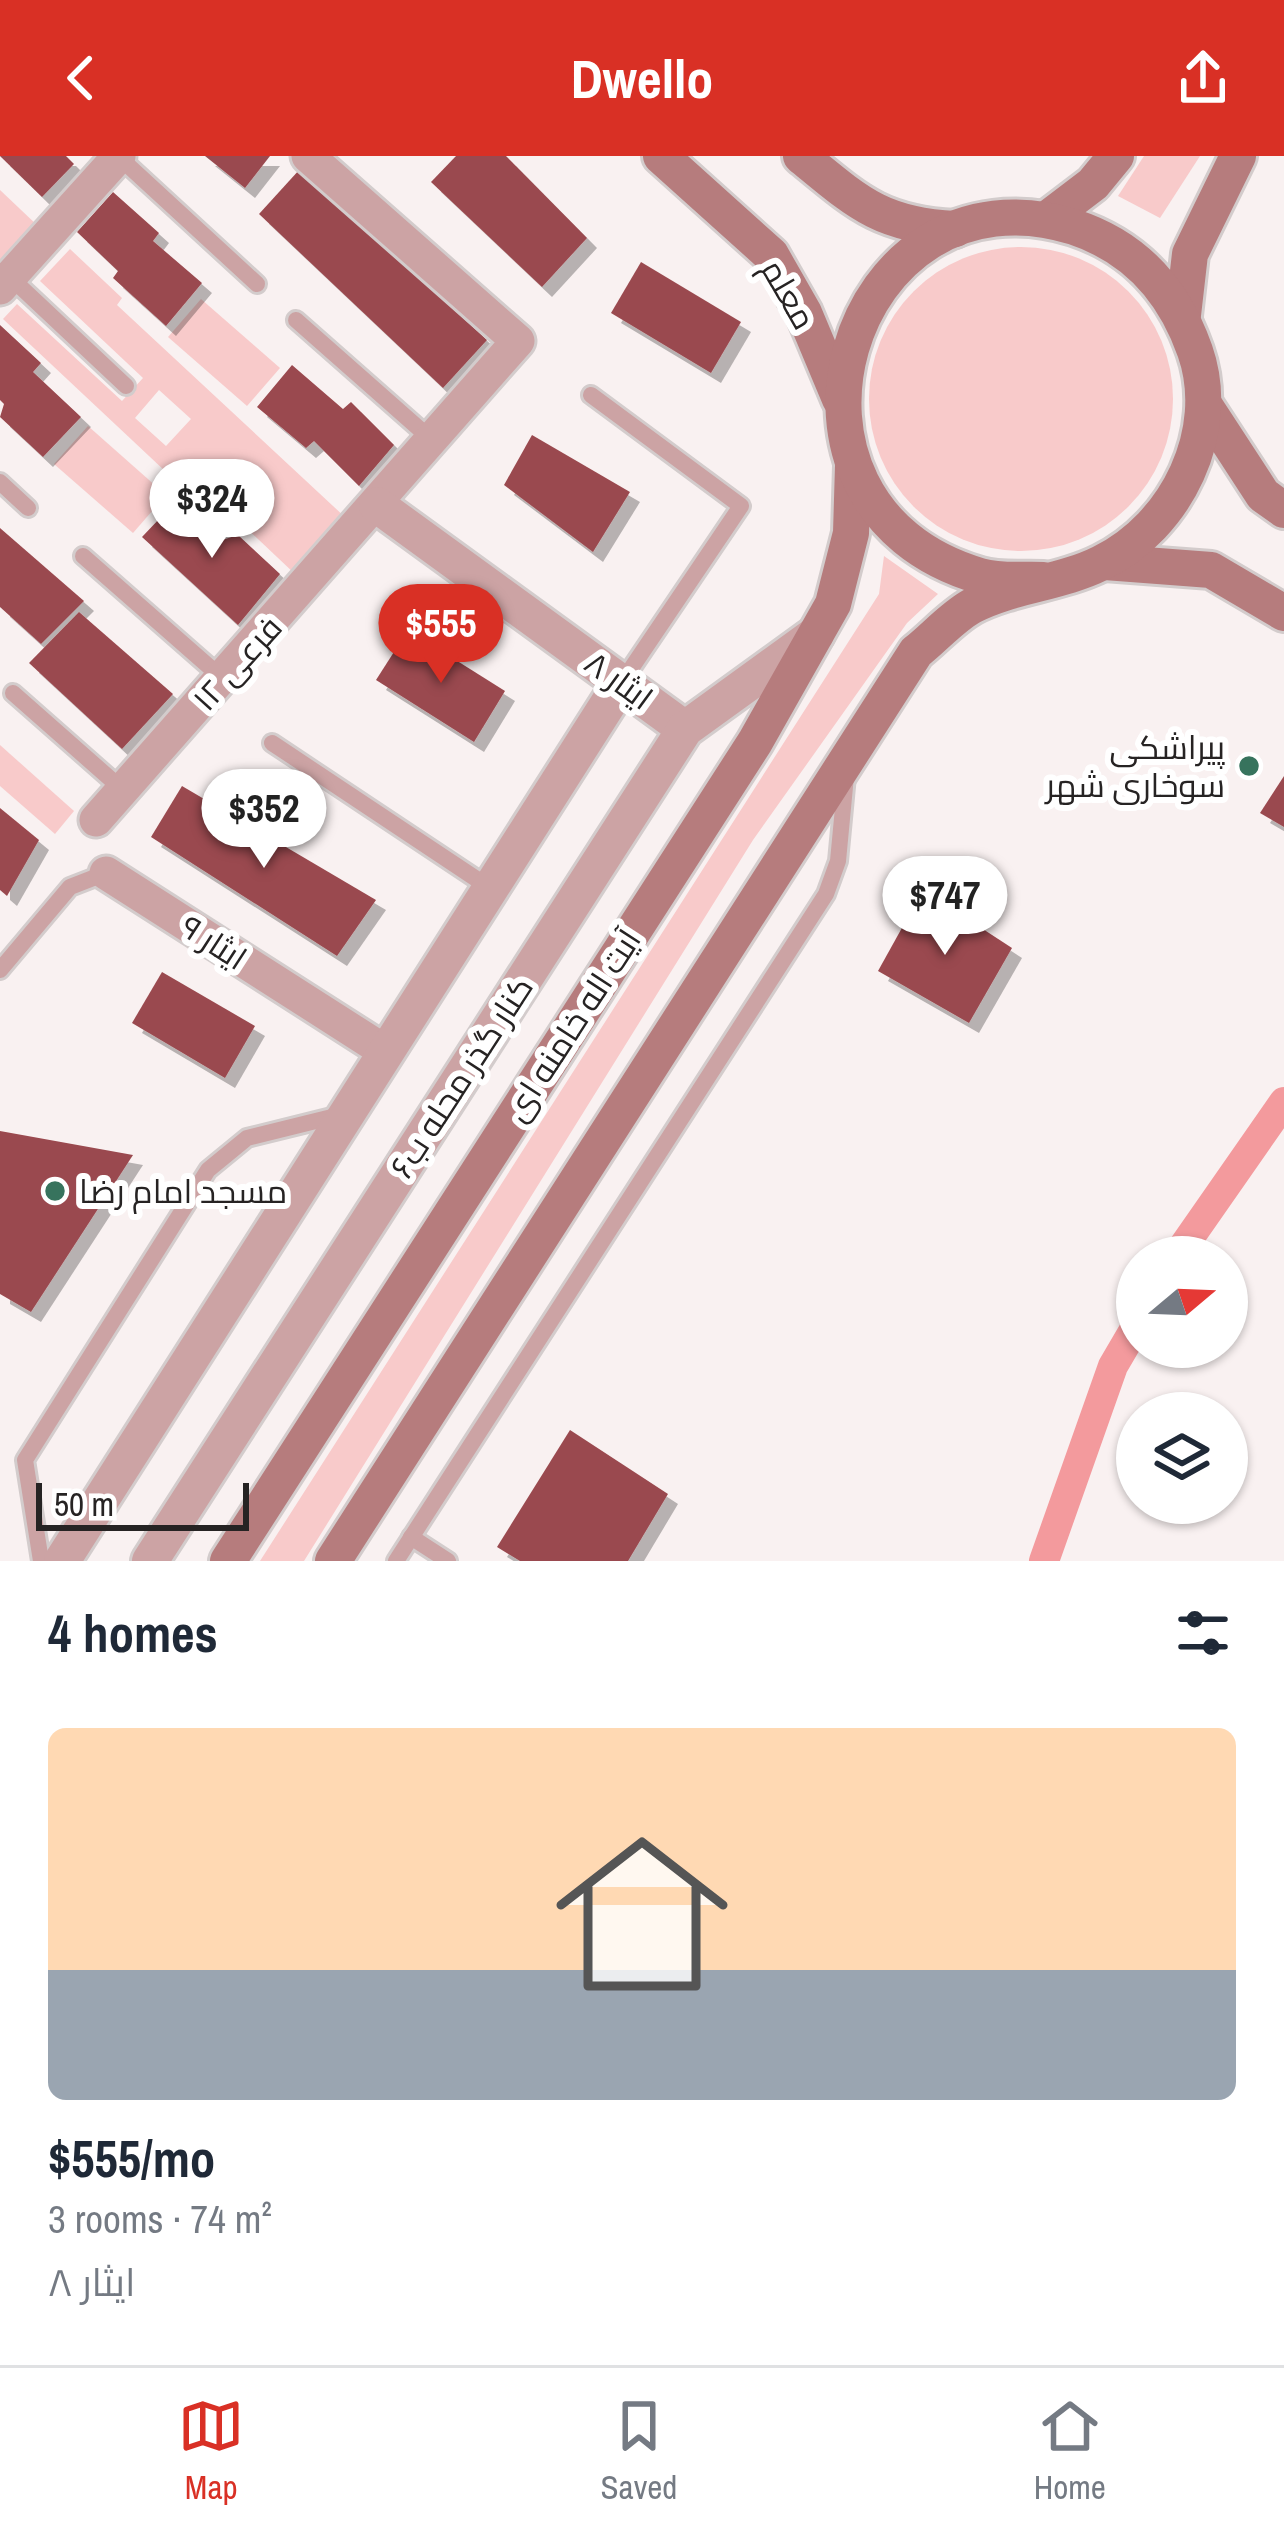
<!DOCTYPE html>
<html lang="en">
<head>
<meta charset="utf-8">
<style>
	body { margin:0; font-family:"Archivo Narrow",Cairo,sans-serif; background:#f2f2f3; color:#1f2937; height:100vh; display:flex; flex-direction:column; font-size:45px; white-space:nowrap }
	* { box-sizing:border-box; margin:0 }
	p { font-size:39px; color:#747a83 }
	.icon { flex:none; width:66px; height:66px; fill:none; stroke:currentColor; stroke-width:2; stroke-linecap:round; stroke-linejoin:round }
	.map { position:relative; height:1405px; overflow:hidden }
	.details { display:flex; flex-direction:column; background:#fff; flex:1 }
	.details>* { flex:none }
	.needle { width:78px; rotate:71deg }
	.controls { position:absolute; left:1116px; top:1080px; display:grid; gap:24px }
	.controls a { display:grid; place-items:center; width:132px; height:132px; border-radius:50%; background:#fff; box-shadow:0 3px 9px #0004; font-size:60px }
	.scale { position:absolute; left:36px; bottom:30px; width:213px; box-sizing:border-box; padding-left:12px; border:6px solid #262323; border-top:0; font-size:33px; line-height:42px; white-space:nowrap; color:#262323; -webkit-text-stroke:9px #fff; paint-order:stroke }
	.price { position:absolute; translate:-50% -102px; padding:0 27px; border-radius:42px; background:#fff; color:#222; font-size:39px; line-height:78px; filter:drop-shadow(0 3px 6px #0008) }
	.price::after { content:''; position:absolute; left:50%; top:72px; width:36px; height:27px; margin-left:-18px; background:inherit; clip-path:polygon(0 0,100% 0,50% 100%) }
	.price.on { background:#d93025; color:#fff }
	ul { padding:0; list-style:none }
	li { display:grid; align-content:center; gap:24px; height:636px; padding:0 48px }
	li span { display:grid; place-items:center; height:372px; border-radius:18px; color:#555 }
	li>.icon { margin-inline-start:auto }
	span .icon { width:216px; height:216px; fill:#fffc; stroke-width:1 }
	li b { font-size:51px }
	h2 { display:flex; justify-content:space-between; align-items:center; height:144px; padding:0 48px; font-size:51px }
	header { display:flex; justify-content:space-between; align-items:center; height:156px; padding:0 48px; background:#d93025; color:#fff; font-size:54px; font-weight:700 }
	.dock { display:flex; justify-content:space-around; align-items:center; height:168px; border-top:3px solid #e0e1e3; background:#fff; font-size:33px; color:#747a83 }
	.dock a { display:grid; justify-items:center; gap:6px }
	.dock .on { color:#d93025 }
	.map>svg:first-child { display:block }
	.green { fill:#f8caca; fill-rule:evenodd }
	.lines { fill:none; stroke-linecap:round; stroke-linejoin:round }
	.canal { stroke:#f39a9d; stroke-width:30 }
	.building { fill:#9a4a4f; filter:url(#shadow) }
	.service-casing { stroke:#d3cccc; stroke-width:22 }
	.minor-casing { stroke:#d3cccc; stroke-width:39 }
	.tertiary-casing { stroke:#d3cccc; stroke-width:42 }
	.secondary-casing { stroke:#d3cccc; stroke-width:42 }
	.service { stroke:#cca3a4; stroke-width:16 }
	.minor { stroke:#cca3a4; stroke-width:33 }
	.tertiary { stroke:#cca3a4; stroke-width:36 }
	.secondary { stroke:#b67c7d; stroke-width:36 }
	.poi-dot { fill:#37735d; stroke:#fff; stroke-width:4.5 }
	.labels { text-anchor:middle; stroke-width:12; stroke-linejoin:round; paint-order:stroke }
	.street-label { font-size:33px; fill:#262323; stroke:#fff }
	.poi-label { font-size:33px; fill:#262323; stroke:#fff; text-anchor:end }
</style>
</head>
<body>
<header><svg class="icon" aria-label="back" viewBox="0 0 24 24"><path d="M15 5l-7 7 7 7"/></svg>Dwello<svg class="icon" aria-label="share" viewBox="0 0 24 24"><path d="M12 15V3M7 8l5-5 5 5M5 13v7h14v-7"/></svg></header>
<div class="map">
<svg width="1284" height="1405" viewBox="0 0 1284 1405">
	<defs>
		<filter id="shadow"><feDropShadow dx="10" dy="10" stdDeviation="0" flood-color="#0004"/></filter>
	</defs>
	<rect width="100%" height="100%" fill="#f9f1f1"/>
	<g class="green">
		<polygon points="1144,0 1200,0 1160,62 1118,40"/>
		<polygon points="0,34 39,71 0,113"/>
		<circle cx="1021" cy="243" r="152"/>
		<path d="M 70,93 L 122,142 L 117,149 L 347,363 L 296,419 L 240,366 L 230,376 L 3,163 L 17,148 L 122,245 L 143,222 L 40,125 ZM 159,234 L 191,263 L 166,290 L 135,262 Z"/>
		<polygon points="201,143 280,212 247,250 168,181"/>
		<polygon points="88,270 166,339 133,377 54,308"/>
		<polygon points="884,400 938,438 907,467 753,684 304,1405 260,1405 879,438"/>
		<polygon points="0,589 74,655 55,678 0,630"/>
	</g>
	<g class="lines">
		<g class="canal">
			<polyline points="1176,1101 1284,946"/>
			<polyline points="1044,1405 1113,1210 1137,1169"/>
		</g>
	</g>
	<g class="building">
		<polygon points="0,0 66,0 74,8 42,41"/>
		<polygon points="205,0 270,0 245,32"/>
		<polygon points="456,0 506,0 587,82 542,131 431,26"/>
		<polygon points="300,13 487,184 443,232 259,58"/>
		<polygon points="113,36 159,77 153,85 202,127 166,170 113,122 118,115 77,76"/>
		<polygon points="641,106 741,166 711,217 611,157"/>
		<polygon points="0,169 41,207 33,216 81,261 43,301 0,261 4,248 0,244"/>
		<polygon points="292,209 343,253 351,246 394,289 359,330 314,285 306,292 257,251"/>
		<polygon points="532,279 630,336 593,396 504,329"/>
		<polygon points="179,342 222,384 238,379 280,418 238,469 142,381"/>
		<polygon points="0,372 84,445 41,488 0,451"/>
		<polygon points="79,456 173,538 122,593 29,507"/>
		<polygon points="408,474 505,535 474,586 376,524"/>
		<polygon points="1284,620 1284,671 1260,657"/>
		<polygon points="182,630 376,744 337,800 151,681"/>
		<polygon points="0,652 39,684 7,740 0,734"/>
		<polygon points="923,734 1012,792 969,867 878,815"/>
		<polygon points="162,816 255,870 225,922 132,867"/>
		<polygon points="0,975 133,999 31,1156 0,1138"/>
		<polygon points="570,1274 668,1338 628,1405 520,1405 497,1391"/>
	</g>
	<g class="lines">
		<g class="service-casing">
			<g id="service">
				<polyline points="119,1 257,128"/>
				<polyline points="10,121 126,230"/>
				<polyline points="296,164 432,284"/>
				<polyline points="591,239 741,350 622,526"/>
				<polyline points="0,326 28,352"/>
				<polyline points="83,400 222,522"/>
				<polyline points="13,537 123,634"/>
				<polyline points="272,587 490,732"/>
				<polyline points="0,814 70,731 106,717"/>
				<polyline points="411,1381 448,1405"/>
				<polyline points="41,1405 25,1304 208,1014 247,982 340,959"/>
				<polyline points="396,1405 826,738 838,705 846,620"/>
			</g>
		</g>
		<g class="minor-casing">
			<g id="minor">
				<polyline points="0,132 119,0"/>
				<polyline points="96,664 518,185 308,0"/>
				<polyline points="106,717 386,896"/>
			</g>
		</g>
		<g class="tertiary-casing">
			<g id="tertiary">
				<polyline points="377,349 685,573"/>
				<polyline points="62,1405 622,526"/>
				<polyline points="150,1405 685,573 816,478"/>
			</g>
		</g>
		<g class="secondary-casing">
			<g id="secondary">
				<polyline points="661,0 771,99 804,157 840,243"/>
				<path d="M 801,0 C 857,46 880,69 955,73"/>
				<polyline points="1047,63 1093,28 1116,0"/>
				<polyline points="1183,159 1190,98 1238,0"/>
				<polyline points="1207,253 1263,339 1284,354"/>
				<polyline points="1105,406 1211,414 1284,457"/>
				<polyline points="228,1405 755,586 833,448 851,377 853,310"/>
				<path d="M 333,1405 L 916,496 C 934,482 952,461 972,450 C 1013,429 1061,427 1101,407 C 1177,370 1223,275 1195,195 C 1174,135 1135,91 1074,71 C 845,0 740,350 980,420 C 999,426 1023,423 1043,424"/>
			</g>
		</g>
		<use href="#service" class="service"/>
		<use href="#minor" class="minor"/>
		<use href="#tertiary" class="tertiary"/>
		<use href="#secondary" class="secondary"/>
	</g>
	<g class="poi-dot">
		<circle cx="1249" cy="610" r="12"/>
		<circle cx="55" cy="1035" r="12"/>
	</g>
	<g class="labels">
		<g class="street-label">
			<text transform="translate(789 138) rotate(60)" y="12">معلم</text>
			<text transform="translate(237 507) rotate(-48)" y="12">فرعی ۱۲</text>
			<text transform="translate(619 524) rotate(36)" y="12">ایثار ۸</text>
			<text transform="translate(214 786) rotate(33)" y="12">ایثار ۹</text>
			<text transform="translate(572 869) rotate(-57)" y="12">آیت اله خامنه ای</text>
			<text transform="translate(461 921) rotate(-57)" y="12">کنار گذر محله ب۶</text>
		</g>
		<g class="poi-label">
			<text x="1225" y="603">پیراشکی<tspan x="1225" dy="38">سوخاری شهر</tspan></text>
			<text x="79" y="1047" text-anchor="start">مسجد امام رضا</text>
		</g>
	</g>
</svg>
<div class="controls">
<a><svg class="needle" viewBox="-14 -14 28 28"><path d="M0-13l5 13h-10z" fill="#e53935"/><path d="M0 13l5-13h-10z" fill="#747a83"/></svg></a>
<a><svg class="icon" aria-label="layers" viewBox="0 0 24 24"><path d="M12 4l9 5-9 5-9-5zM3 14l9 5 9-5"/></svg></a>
</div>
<div class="scale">50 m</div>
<b class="price" style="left:212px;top:405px">$324</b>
<b class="price on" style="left:441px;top:530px">$555</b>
<b class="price" style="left:264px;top:715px">$352</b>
<b class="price" style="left:945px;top:802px">$747</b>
</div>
<section class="details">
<h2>4 homes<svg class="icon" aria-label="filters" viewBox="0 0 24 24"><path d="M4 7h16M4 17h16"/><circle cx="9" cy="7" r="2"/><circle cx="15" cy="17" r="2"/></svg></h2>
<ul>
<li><span style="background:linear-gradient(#ffd9b3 65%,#9aa5b1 0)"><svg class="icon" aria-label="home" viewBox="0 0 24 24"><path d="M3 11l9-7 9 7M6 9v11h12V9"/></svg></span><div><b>$555/mo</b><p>3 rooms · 74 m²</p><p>ایثار ۸</p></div></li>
</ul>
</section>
<nav class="dock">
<a class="on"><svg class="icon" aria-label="map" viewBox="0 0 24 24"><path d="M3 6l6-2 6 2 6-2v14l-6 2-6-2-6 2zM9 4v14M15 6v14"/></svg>Map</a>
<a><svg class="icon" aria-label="saved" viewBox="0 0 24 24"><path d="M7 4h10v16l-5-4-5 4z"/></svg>Saved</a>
<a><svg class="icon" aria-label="home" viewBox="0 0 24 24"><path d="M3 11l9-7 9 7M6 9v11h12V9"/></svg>Home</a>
</nav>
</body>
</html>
